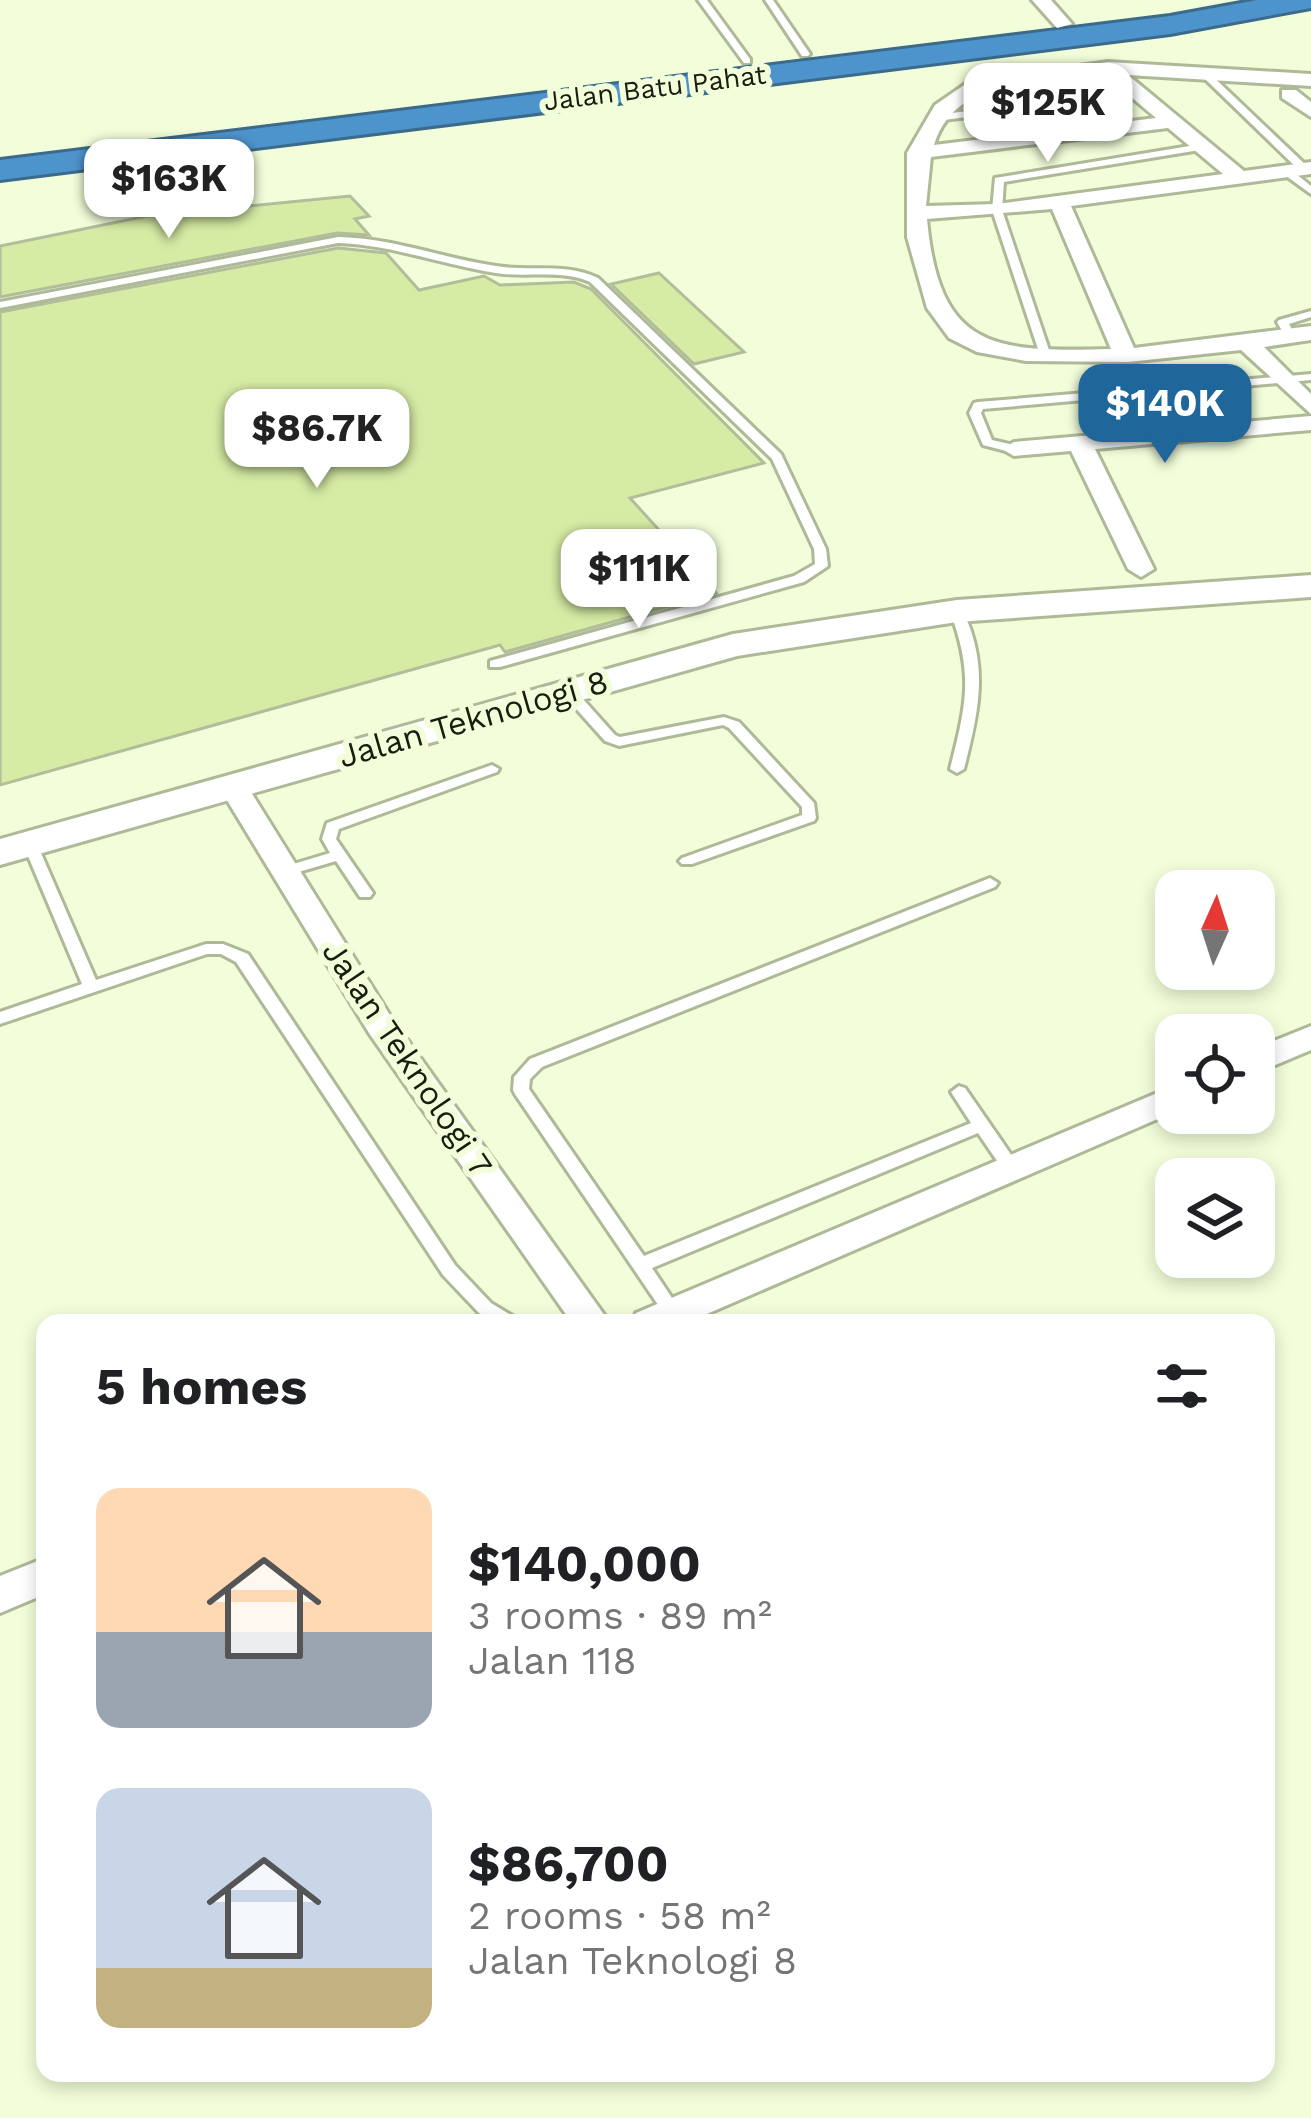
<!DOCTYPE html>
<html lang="en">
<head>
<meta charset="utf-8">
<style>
	body { margin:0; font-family:"Work Sans",sans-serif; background:#f6f6f6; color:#202124; height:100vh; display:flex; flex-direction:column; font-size:45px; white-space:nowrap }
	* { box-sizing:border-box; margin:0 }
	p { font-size:39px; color:#757577 }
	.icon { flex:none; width:66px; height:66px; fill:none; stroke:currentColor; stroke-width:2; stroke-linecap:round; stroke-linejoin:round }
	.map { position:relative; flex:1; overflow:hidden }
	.side { position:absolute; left:36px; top:1314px; width:1239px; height:768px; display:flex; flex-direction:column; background:#fff; border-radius:24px; box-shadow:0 6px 18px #0003 }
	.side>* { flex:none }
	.needle { width:78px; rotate:3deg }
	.controls { position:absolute; left:1155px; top:870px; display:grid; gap:24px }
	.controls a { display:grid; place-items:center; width:120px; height:120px; border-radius:24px; background:#fff; box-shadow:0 6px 18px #0003; font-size:60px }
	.price { position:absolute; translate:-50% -102px; padding:0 27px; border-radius:24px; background:#fff; color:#222; font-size:39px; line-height:78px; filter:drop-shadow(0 3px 6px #0008) }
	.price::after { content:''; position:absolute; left:50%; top:72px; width:36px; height:27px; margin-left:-18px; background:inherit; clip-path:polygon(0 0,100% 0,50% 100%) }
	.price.selected { background:#1f669a; color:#fff }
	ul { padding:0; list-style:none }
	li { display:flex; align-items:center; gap:36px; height:300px; padding:0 60px }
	li span { display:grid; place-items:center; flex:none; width:336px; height:240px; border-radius:24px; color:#555 }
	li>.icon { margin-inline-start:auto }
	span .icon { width:144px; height:144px; fill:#fffc; stroke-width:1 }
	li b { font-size:51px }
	h2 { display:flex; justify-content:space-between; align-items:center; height:144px; padding:0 60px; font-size:51px }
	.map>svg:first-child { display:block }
	.building { fill:#d6eba4; stroke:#b2bd9b; stroke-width:3 }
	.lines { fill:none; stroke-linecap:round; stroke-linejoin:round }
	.lane-casing { stroke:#aeb998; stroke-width:6 }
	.street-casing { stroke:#aeb998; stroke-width:6 }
	.secondary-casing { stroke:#aeb998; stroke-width:6 }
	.highway-casing { stroke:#3b6a8a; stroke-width:6 }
	.lane { fill:#fff; fill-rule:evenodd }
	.street { fill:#fff; fill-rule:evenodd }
	.secondary { fill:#fff; fill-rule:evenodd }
	.highway { fill:#4e94cc; fill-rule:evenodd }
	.labels { text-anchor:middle; stroke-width:12; stroke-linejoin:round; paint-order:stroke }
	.far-street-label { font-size:27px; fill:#191d10; stroke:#f2feda }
	.street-label { font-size:33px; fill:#191d10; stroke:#f2feda }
</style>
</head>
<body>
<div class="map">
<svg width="1311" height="2118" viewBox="0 0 1311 2118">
	<rect width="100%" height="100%" fill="#f2feda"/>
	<g class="building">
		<polygon points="350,196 369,216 355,219 369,235 337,233 0,297 0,246 147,216"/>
		<polygon points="338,248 386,253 419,290 484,276 500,285 574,282 591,289 764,463 630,498 716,593 505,652 500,645 0,785 0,312"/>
		<polygon points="659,273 744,352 694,364 611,284"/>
	</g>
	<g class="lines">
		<g class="lane-casing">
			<g id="lane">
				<polygon points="698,0 707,0 750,59 750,63 744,63"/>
				<polygon points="765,0 773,0 810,54 808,56 802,56"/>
				<polygon points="1201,71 1207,71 1308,167 1308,171 1300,171 1201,75"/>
				<polygon points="1138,90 1141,91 1141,95 936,121 931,118 936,115"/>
				<polygon points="1202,144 1207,147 1206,149 1004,182 1002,210 1051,356 1041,358 992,210 995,178"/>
				<polygon points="1282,169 1290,169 1311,186 1311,194 1282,173"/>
				<path d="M 338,237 C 393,238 442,258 496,266 C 530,272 566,262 598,278 L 781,454 L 826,549 L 828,566 L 804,582 L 500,667 L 490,667 L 490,661 L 794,576 L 815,564 L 814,549 L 772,459 L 590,282 C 561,269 527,278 496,273 C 443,265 393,245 338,243 L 0,308 L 0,302 Z"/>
				<polygon points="1311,311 1311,317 1289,324 1296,336 1286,338 1277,322 1279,320"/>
				<polygon points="1311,374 1311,380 983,409 981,413 992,440 1018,446 1020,449 1014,453 983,445 969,413 974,403 978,402"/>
				<path d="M 957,607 C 965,614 967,620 971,631 C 987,679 976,721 964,769 L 957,773 L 950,769 C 966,704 974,676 950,611 Z"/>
				<polygon points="568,687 573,688 615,735 620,737 724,717 739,722 814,803 816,818 814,821 692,864 682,864 679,861 682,858 802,815 802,807 729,728 723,725 619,746 605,741 563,694 561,691"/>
				<polygon points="492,765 499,769 497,772 339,829 336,839 373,893 370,897 360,897 336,861 285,876 277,871 280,868 330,853 322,839 327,823"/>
				<polygon points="30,839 37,844 96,980 206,944 223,944 248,954 455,1265 491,1303 516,1318 518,1323 494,1323 479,1313 443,1275 236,962 221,954 207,954 0,1024 0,1012 82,984 23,844"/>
				<polygon points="990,878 998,883 995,887 542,1067 530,1079 529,1089 644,1256 971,1123 951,1092 959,1086 965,1088 1021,1169 1018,1174 1006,1174 978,1133 652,1268 682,1313 679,1318 673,1320 667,1318 515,1094 513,1090 514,1077 530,1059"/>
			</g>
		</g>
		<g class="street-casing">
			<g id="street">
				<polygon points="1032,0 1051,0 1072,24 1057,28"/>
				<path d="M 1108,62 L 1311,74 L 1311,86 L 1128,75 L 1244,171 L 1311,162 L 1311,174 L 1071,206 L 1134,348 L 1311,326 L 1311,340 L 1264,347 L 1311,394 L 1311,414 L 1241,350 L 1128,362 L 1026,361 L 977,352 L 949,338 L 927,308 L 907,237 L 907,153 L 935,105 L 970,81 ZM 1104,74 L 1156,118 L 934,145 C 956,74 1043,83 1104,74 ZM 1168,128 L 1223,174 L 997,204 L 926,206 L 931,157 ZM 1052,209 L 1111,349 C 995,352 939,351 927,219 Z"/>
				<polygon points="1282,90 1296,90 1311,102 1311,117 1282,98"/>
				<polygon points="1311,416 1311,430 1095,449 1154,569 1141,577 1128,569 1071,451 1014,456 1002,449 1014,442"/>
				<polygon points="234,778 244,781 391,1017 610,1323 572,1323 369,1033 219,787"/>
				<polygon points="1311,1026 1311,1050 1254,1074 1254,1049"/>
				<polygon points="1176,1085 1176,1111 686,1323 631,1323 636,1313"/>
				<polygon points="45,1558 45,1594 0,1613 0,1576"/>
			</g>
		</g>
		<g class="secondary-casing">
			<polygon id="secondary" points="1311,575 1311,597 957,622 737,656 0,865 0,839 733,634 957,600"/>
		</g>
		<g class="highway-casing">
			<polygon id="highway" points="1257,0 1311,0 1311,8 1170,34 0,180 0,160 1170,16"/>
		</g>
		<use href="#lane" class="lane"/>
		<use href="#street" class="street"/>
		<use href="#secondary" class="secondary"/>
		<use href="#highway" class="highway"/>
	</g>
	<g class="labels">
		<g class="far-street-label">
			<text transform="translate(655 88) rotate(-7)" y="9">Jalan Batu Pahat</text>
		</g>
		<g class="street-label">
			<text transform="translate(473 718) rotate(-16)" y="12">Jalan Teknologi 8</text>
			<text transform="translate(408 1058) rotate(56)" y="12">Jalan Teknologi 7</text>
		</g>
	</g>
</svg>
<div class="controls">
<a><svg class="needle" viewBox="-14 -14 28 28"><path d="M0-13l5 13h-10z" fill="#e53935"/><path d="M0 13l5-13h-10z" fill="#757577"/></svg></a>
<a><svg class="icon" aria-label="locate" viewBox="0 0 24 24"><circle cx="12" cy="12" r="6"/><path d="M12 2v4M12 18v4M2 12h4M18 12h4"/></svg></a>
<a><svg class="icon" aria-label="layers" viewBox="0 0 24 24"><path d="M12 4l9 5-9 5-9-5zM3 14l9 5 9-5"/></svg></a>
</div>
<b class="price" style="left:1048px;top:165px">$125K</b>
<b class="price" style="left:169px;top:241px">$163K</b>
<b class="price selected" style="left:1165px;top:466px">$140K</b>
<b class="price" style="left:317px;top:491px">$86.7K</b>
<b class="price" style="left:639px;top:631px">$111K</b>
<section class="side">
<h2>5 homes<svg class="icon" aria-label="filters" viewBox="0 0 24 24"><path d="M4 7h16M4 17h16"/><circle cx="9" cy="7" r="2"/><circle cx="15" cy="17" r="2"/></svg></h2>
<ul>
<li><span style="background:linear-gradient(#ffd9b3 60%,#9aa5b1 0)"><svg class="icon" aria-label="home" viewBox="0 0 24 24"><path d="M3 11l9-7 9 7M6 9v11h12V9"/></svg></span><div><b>$140,000</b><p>3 rooms · 89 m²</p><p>Jalan 118</p></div></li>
<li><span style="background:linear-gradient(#c9d6e8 75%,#c2b280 0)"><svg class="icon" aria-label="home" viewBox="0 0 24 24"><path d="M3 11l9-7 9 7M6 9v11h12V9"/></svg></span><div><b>$86,700</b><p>2 rooms · 58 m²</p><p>Jalan Teknologi 8</p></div></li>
</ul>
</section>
</div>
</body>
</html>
